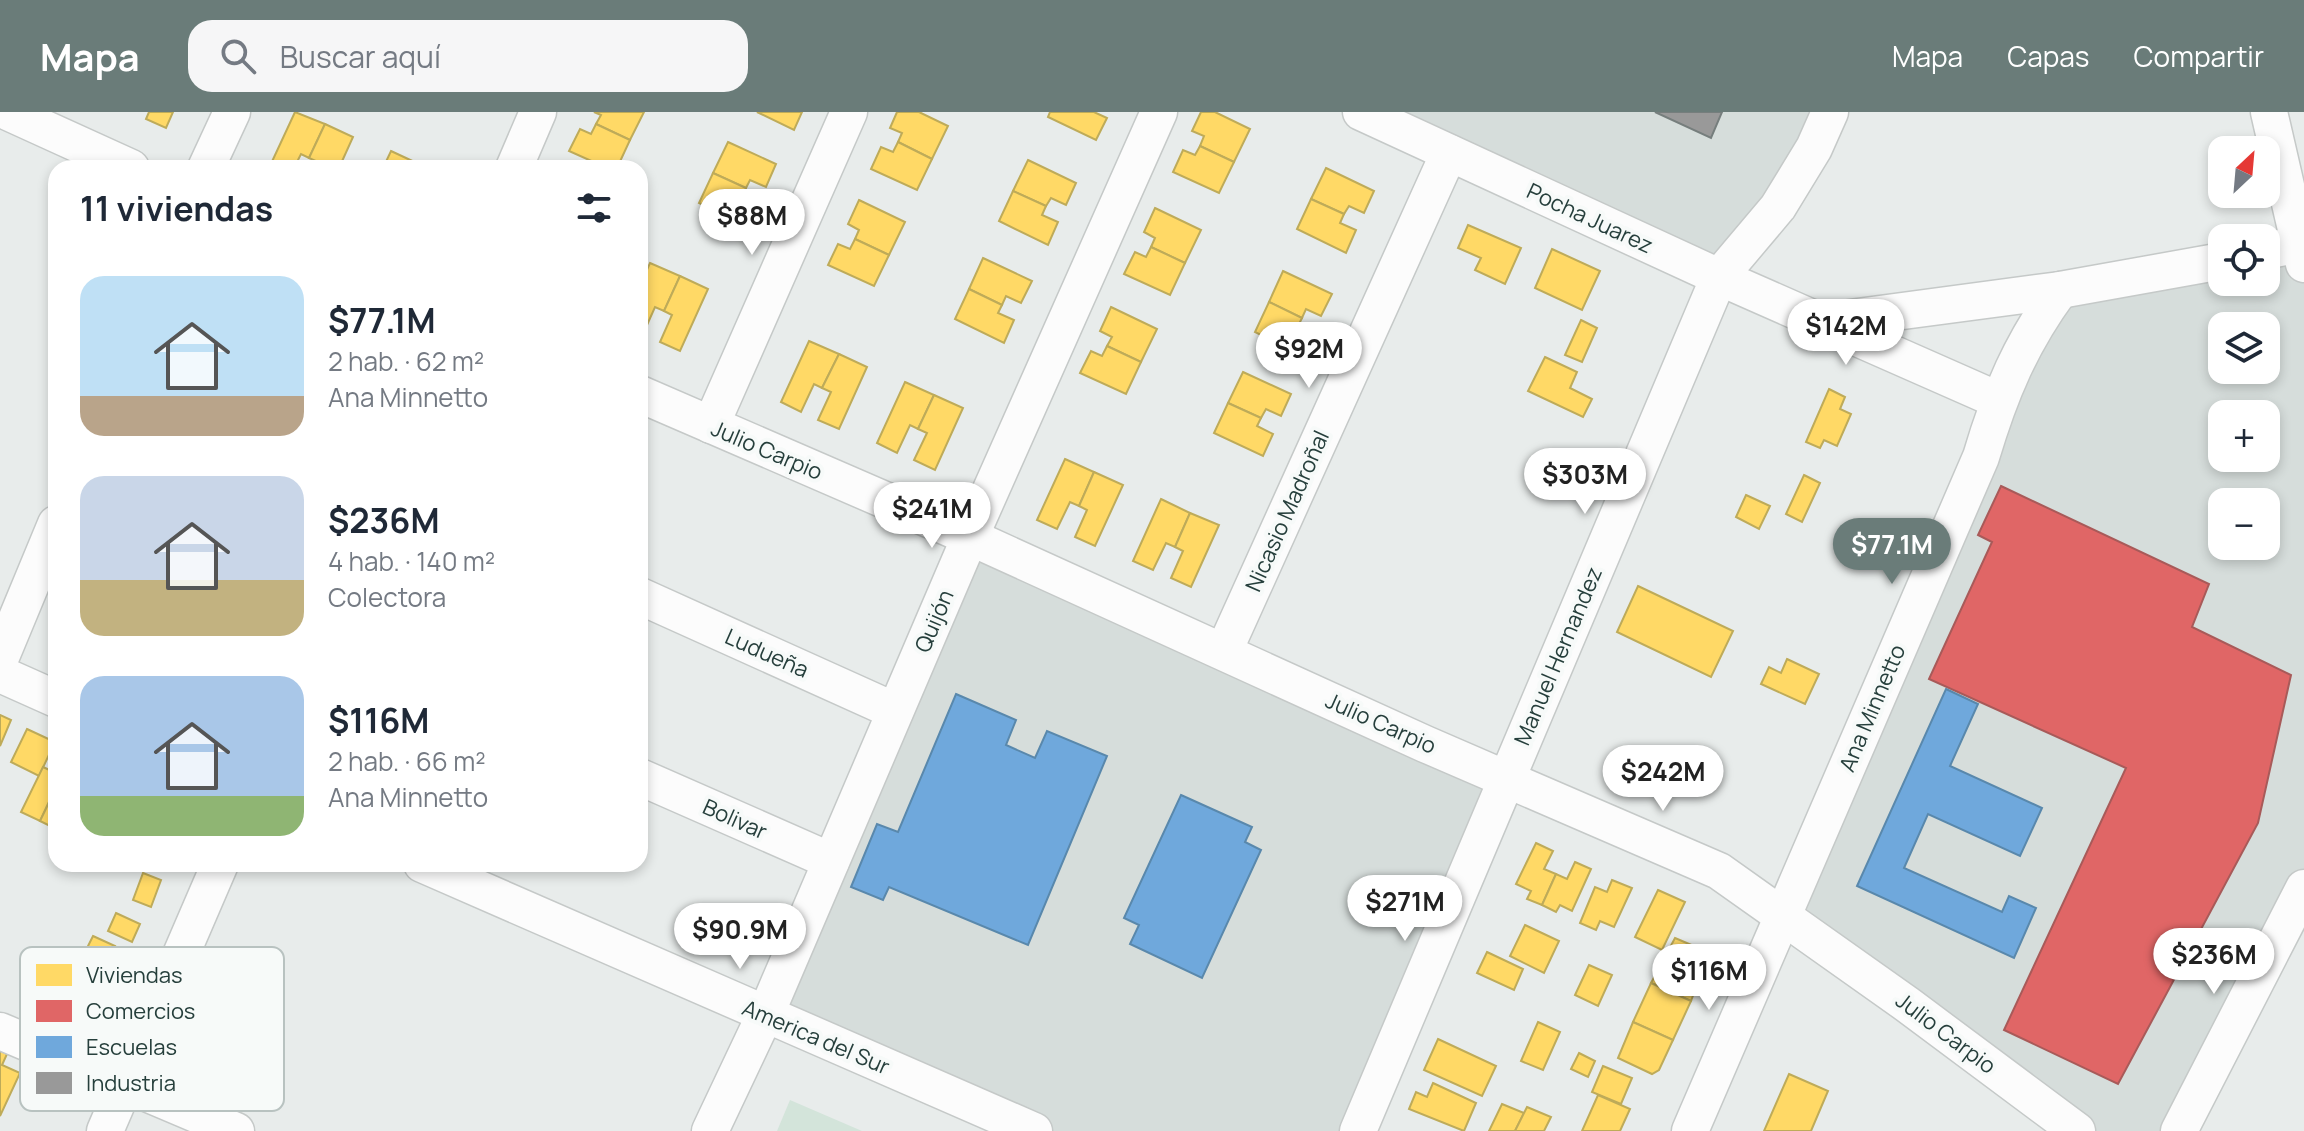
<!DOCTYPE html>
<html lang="es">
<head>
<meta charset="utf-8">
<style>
	body { margin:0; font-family:Manrope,sans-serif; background:#f6f6f7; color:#1f2937; height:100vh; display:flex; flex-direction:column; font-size:30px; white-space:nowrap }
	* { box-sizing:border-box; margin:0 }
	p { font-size:26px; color:#747a83 }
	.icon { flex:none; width:44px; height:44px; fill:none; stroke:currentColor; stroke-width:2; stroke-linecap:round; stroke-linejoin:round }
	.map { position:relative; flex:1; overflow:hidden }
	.details { position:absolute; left:48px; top:48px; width:600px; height:712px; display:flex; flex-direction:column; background:#fff; border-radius:24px; box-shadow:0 4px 12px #0003 }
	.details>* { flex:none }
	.needle { width:52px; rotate:26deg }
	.tools { position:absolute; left:2208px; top:24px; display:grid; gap:16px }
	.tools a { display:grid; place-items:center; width:72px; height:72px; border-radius:16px; background:#fff; box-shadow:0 4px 12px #0003; font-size:40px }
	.price { position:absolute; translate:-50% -68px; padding:0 18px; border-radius:28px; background:#fff; color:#222; font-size:26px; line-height:52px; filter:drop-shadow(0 2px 4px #0008) }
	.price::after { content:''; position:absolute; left:50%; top:48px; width:24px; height:18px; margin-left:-12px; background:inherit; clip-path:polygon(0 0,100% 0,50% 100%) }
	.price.active { background:#6a7c79; color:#fff }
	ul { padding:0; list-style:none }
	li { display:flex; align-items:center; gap:24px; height:200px; padding:0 32px }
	li span { display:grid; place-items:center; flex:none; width:224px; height:160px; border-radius:24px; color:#555 }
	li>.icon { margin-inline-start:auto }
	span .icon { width:96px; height:96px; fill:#fffc; stroke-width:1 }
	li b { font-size:34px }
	h2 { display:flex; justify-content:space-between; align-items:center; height:96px; padding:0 32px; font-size:34px }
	header { display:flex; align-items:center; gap:48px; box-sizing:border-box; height:112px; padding:0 40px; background:#6a7c79; color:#fff }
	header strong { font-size:38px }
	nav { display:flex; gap:44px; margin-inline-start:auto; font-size:28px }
	.search { width:560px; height:72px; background:#f6f6f7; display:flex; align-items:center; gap:20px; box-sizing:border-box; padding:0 28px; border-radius:24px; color:#747a83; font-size:30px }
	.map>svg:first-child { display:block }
	.built { fill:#d6dddb; fill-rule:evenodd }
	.green { fill:#d3e4da }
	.homes { fill:#ffd966; stroke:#beab59; stroke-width:2 }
	.shops { fill:#e06666; stroke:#a85a59; stroke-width:2 }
	.schools { fill:#6fa8dc; stroke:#5988ac; stroke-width:2 }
	.industry { fill:#999; stroke:#767e7d; stroke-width:2 }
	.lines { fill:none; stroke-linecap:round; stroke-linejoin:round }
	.minor-casing { stroke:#c5c9c8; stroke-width:39 }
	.minor { stroke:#fcfcfc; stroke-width:36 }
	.labels { text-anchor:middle; stroke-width:8; stroke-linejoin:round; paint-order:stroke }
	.street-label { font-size:22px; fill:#263f3c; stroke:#f7faf9 }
	.key { fill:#f7faf9; stroke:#b8c2c0; stroke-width:2 }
	.key-label { font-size:22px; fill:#263f3c }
</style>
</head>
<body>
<header>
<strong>Mapa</strong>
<div class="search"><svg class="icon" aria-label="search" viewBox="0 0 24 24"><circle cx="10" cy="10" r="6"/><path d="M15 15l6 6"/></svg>Buscar aquí</div>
<nav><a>Mapa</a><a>Capas</a><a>Compartir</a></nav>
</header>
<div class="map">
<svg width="2304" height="1019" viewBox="0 0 2304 1019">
	<rect width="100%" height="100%" fill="#e8eceb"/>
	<g class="built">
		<polygon points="1361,0 1830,0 1719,165"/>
		<path d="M 2266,139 L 2304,152 L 2304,776 L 2179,1019 L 2077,1019 L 1782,804 L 2060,178 L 2222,149 L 2222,170 L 2266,170 ZM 2222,214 L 2266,214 L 2266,258 L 2222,258 ZM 2222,302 L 2266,302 L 2266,346 L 2222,346 ZM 2222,390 L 2266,390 L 2266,434 L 2222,434 Z"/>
		<polygon points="970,425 1507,666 1358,1019 1034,1019 765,903"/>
	</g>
	<polygon class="green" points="790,988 862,1019 777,1019"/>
	<g class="homes">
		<polygon points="149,0 173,0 166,16 146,7"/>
		<polygon points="295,0 325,12 309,46 301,42 294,56 269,56"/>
		<polygon points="594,0 644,0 630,28 596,12 601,3"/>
		<polygon points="757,0 802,0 794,18"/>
		<polygon points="897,0 919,0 948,14 932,47 898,30 902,21 890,16"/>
		<polygon points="1050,0 1094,0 1107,6 1096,28 1048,5"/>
		<polygon points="1201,0 1215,0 1250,17 1234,50 1200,34 1204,24 1192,19"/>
		<polygon points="325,12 353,25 339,56 315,56 318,50 309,46"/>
		<polygon points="596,12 630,28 617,56 607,56 569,39 580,17 591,22"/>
		<polygon points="728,30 776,52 766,75 750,68 746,76 713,61"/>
		<polygon points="898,30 932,47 917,78 871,57 881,35 893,40"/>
		<polygon points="1200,34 1234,50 1219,81 1173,60 1183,38 1195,43"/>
		<polygon points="391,39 421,53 419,56 383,56"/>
		<polygon points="1028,48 1076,71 1066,93 1051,86 1046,94 1013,79"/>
		<polygon points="1326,56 1374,79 1364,101 1349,94 1344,102 1311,87"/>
		<polygon points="713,61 746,76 743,85 758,92 748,114 699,91"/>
		<polygon points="1013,79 1046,94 1042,103 1058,110 1048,133 999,109"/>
		<polygon points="1311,87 1344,102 1340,111 1356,118 1346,141 1297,117"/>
		<polygon points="859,88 905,110 889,143 855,127 859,118 848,112"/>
		<polygon points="1155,96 1201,118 1185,151 1151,135 1155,126 1144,120"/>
		<polygon points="1468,113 1521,136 1505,172 1475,158 1481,146 1458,136"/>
		<polygon points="855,127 889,143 874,174 828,153 838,132 850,137"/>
		<polygon points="1151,135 1185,151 1170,183 1124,162 1135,140 1146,145"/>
		<polygon points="1552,137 1600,159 1582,198 1535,176"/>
		<polygon points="983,146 1032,169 1021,191 1006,184 1002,193 969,177"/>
		<polygon points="650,151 680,164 664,199 655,195 643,222 640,173"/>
		<polygon points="1283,159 1332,182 1321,204 1306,197 1302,206 1269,190"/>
		<polygon points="680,164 708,177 680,239 660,230 672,203 664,199"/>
		<polygon points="969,177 1002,193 998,201 1014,208 1004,231 955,207"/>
		<polygon points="1269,190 1302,206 1298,214 1314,221 1303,244 1255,220"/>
		<polygon points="1111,195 1157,217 1141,250 1107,234 1112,225 1100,219"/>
		<polygon points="1581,208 1597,216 1582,250 1565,243"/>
		<polygon points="809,229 839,242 822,276 814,272 801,300 781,290"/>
		<polygon points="1107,234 1141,250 1126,282 1080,261 1091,239 1102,244"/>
		<polygon points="839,242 867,255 839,317 818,308 831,280 822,276"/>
		<polygon points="1545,245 1577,260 1570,276 1592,287 1583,305 1528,279"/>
		<polygon points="1243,260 1291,282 1281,304 1266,297 1261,306 1228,291"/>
		<polygon points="905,270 934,283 918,317 910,313 897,341 877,331"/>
		<polygon points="1829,277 1845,285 1840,297 1851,302 1837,334 1824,328 1820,336 1806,330"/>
		<polygon points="934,283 963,296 935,358 914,348 927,321 918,317"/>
		<polygon points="1228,291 1261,306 1257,314 1273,322 1263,344 1214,321"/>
		<polygon points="1065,347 1094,360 1079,394 1070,390 1057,417 1037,408"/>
		<polygon points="1094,360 1123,373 1095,434 1075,425 1087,398 1079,394"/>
		<polygon points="1804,363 1820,371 1802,410 1786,402"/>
		<polygon points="1746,383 1770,394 1759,417 1736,405"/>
		<polygon points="1161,387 1190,401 1175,435 1166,431 1153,458 1133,449"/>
		<polygon points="1190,401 1219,413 1191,475 1171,466 1183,439 1175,435"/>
		<polygon points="1638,474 1733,519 1711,565 1617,520"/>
		<polygon points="1787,547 1819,562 1805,592 1761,572 1769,555 1781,561"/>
		<polygon points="0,603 11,608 0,634"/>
		<polygon points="27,617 55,630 39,664 11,650"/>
		<polygon points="43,655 56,661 56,675 40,709 21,700"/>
		<polygon points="54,680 56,682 56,717 40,709"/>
		<polygon points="1536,731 1553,739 1544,757 1556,762 1542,793 1527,787 1531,779 1516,772"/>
		<polygon points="1575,750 1591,757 1572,799 1560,793 1556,800 1542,793 1556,762 1567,767"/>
		<polygon points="143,761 161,768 151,795 133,788"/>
		<polygon points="1612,768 1632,776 1614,815 1600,809 1596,818 1580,811 1595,775 1607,780"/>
		<polygon points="1658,778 1685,790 1662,838 1635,825"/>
		<polygon points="116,801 140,812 132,830 108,819"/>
		<polygon points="1525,813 1559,829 1544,861 1510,844"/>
		<polygon points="93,824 115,834 105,854 83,844"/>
		<polygon points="1675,826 1701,837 1694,850 1702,859 1691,889 1651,871"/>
		<polygon points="1487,840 1523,857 1514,878 1477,861"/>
		<polygon points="1589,853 1612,863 1598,894 1575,883"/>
		<polygon points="1651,871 1691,889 1673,928 1633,910"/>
		<polygon points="1538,910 1560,920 1543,958 1521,949"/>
		<polygon points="1633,910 1673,928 1659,958 1652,962 1618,946"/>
		<polygon points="1438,927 1496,954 1482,984 1424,958"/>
		<polygon points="0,938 7,942 2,953 20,961 0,1004"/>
		<polygon points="1579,941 1595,949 1588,965 1571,957"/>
		<polygon points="1603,954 1632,966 1621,992 1592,980"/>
		<polygon points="1789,962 1828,979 1811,1019 1764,1019"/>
		<polygon points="1433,971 1476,991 1464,1019 1409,997 1416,980 1427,985"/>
		<polygon points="1598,983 1630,997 1620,1019 1582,1019"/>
		<polygon points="1502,992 1524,1001 1515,1019 1489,1019"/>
		<polygon points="1527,995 1551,1005 1544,1019 1515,1019"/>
	</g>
	<polygon class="shops" points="2001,374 2209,472 2192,515 2291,563 2258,711 2118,972 2004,918 2126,656 1929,567 1992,430 1978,423"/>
	<g class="schools">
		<polygon points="1946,577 1978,592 1950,654 2042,696 2020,744 1928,702 1904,756 2002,800 2009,784 2036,796 2014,846 1857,774"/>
		<polygon points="956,582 1016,608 1006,633 1035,646 1047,619 1107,644 1028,833 889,775 883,788 851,775 877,712 898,720"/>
		<polygon points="1181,683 1252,715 1245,730 1261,738 1202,866 1130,832 1139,813 1124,806"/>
	</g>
	<polygon class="industry" points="1655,0 1722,0 1711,26"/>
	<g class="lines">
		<g class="minor-casing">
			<g id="minor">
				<polyline points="8,0 131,56"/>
				<polyline points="1361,0 1719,165 1998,288"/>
				<polyline points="2269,0 2304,152"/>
				<polyline points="206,56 232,0"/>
				<polyline points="514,56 538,0"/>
				<polyline points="2266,139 2304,131"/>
				<polyline points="1820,210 2060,178 2222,149"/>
				<polyline points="640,282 970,425 1425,632 1719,759 1908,893 2077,1019"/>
				<polyline points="711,313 849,0"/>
				<polyline points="640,484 895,599"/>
				<polyline points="1224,539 1449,41"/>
				<polyline points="0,547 56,412"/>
				<polyline points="0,562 56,587"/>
				<polyline points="640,665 831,749"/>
				<polyline points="422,752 1034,1019"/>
				<polyline points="0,919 236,1019"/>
				<polyline points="105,1019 220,752"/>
				<polyline points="710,1019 771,890 970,425 1159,0"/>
				<polyline points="1358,1019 1719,165 1778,95 1814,36 1830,0"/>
				<path d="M 1690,1019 L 1981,345 C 2000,281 2021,231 2060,178"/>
				<polyline points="2179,1019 2304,776"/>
			</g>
		</g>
		<use href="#minor" class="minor"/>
	</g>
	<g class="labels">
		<g class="street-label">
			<text transform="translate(1590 106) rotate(25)" y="8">Pocha Juarez</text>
			<text transform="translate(767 338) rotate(23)" y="8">Julio Carpio</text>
			<text transform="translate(1287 399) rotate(-66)" y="8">Nicasio Madroñal</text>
			<text transform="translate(934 509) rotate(-67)" y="8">Quijón</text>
			<text transform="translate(767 541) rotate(24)" y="8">Ludueña</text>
			<text transform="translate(1558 544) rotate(-67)" y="8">Manuel Hernandez</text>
			<text transform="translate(1872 596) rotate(-67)" y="8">Ana Minnetto</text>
			<text transform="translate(1381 611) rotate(24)" y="8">Julio Carpio</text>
			<text transform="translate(735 707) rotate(24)" y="8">Bolivar</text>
			<text transform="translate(1946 921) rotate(37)" y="8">Julio Carpio</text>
			<text transform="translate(816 925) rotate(23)" y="8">America del Sur</text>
		</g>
	</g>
	<rect x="20" y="835" width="264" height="164" rx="12" class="key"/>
	<rect x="36" y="852" width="36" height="22" fill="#ffd966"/>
	<rect x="36" y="888" width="36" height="22" fill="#e06666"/>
	<rect x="36" y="924" width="36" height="22" fill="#6fa8dc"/>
	<rect x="36" y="960" width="36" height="22" fill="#999"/>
	<g class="key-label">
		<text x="86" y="871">Viviendas</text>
		<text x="86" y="907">Comercios</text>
		<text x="86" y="943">Escuelas</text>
		<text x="86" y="979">Industria</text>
	</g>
</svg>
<div class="tools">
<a><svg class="needle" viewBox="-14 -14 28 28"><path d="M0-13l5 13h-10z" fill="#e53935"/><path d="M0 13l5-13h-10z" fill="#747a83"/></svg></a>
<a><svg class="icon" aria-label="locate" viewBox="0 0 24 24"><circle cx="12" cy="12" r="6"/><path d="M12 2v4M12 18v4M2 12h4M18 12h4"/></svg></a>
<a><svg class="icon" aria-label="layers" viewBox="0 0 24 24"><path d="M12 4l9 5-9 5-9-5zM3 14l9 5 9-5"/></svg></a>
<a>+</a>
<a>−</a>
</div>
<b class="price" style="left:752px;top:145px">$88M</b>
<b class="price" style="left:1846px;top:255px">$142M</b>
<b class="price" style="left:1309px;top:278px">$92M</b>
<b class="price" style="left:1585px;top:404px">$303M</b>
<b class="price" style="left:932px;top:438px">$241M</b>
<b class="price active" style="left:1892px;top:474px">$77.1M</b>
<b class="price" style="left:1663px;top:701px">$242M</b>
<b class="price" style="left:1405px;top:831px">$271M</b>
<b class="price" style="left:740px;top:859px">$90.9M</b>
<b class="price" style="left:2214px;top:884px">$236M</b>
<b class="price" style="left:1709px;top:900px">$116M</b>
<section class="details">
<h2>11 viviendas<svg class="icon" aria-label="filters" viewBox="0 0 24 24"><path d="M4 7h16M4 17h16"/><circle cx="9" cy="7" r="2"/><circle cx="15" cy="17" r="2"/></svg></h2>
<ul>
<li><span style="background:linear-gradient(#bfe0f5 75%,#b9a48a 0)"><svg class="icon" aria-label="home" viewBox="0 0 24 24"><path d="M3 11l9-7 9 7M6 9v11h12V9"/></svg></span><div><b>$77.1M</b><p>2 hab. · 62 m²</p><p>Ana Minnetto</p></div></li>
<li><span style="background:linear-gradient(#c9d6e8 65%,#c2b280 0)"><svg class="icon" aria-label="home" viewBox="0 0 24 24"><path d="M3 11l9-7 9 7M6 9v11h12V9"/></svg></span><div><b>$236M</b><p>4 hab. · 140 m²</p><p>Colectora</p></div></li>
<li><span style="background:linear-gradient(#a9c7e8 75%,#8fb573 0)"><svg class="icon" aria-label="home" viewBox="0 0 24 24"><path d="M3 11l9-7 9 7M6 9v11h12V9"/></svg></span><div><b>$116M</b><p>2 hab. · 66 m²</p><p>Ana Minnetto</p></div></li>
</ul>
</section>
</div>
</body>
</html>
